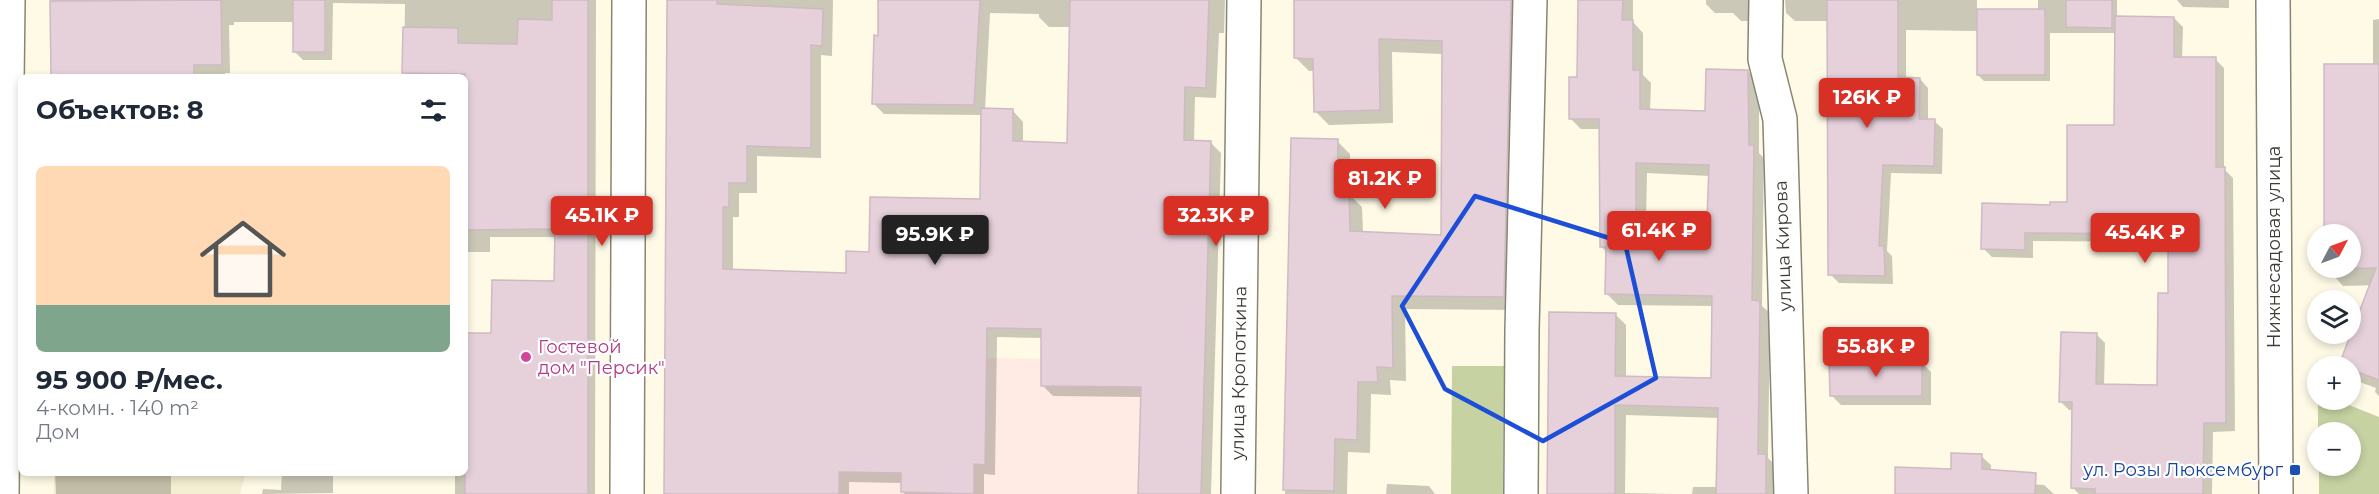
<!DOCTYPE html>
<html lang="ru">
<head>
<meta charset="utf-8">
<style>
	body { margin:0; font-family:Montserrat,sans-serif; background:#f2f2f3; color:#1f2937; height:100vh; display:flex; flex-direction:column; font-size:22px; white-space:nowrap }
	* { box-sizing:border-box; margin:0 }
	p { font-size:20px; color:#747a83 }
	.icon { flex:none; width:33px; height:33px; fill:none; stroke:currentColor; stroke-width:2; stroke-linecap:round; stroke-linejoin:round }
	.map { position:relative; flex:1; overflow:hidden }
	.side { position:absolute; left:18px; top:74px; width:450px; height:402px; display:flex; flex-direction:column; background:#fff; border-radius:9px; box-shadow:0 3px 9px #0003 }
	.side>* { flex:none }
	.needle { width:39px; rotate:49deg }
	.tools { position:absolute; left:2307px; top:224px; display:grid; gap:12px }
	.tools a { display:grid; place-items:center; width:54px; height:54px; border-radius:50%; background:#fff; box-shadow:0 3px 9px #0003; font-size:30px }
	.price { position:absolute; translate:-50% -51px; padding:0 14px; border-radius:6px; background:#d93025; color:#fff; font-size:20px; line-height:39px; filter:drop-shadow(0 2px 3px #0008) }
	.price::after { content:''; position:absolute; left:50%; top:36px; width:18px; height:14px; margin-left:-9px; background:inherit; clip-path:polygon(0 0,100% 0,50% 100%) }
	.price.active { background:#222; color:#fff }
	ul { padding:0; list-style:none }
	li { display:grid; align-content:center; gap:12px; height:318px; padding:0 18px }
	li+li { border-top:2px solid #e0e1e3 }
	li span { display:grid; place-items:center; height:186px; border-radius:9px; color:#555 }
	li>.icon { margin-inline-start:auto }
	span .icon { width:108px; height:108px; fill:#fffc; stroke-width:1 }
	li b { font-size:26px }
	h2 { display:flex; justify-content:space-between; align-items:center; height:72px; padding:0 18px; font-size:26px }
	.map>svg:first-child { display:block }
	.built { fill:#f4eed3 }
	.industrial { fill:#ffebe4 }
	.green { fill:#c7d2a3 }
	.shadow { fill:#0003; fill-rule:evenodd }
	.building { fill:#e6d1da; stroke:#cebac3; stroke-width:1.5; fill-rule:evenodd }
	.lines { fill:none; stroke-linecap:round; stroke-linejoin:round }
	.minor-casing { stroke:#898573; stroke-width:36 }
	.minor { stroke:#fff; stroke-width:33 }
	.marked { fill:none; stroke:#1d4ed8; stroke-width:4.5; stroke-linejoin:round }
	.hotel-dot { fill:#d1479c; stroke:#fff; stroke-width:2 }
	.transit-dot { fill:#1a4fb4; stroke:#fff; stroke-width:2 }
	.labels { text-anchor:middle; stroke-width:4.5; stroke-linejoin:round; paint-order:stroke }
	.street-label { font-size:18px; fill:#3e3c34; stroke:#fff }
	.hotel-label { font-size:18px; fill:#b23c85; stroke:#fff; text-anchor:start }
	.transit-label { font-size:18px; fill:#164399; stroke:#fff; text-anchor:end }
</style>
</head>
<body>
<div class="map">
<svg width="2379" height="494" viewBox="0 0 2379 494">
	<rect width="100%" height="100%" fill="#fefae6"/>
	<polygon class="built" points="54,473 54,472 246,473 240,494 54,494"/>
	<polygon class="industrial" points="846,251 989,254 987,358 1205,362 1201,494 802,494 845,317"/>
	<g class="green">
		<polygon points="1452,366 1504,366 1503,494 1451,494"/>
		<polygon points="2318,399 2334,399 2379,417 2379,494 2319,494 2319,465 2350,465 2350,432 2318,432"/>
	</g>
	<g class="shadow">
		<polygon points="52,0 596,0 595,494 455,494 455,475 364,472 465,472 465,335 492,335 556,283 556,237 490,237 490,252 465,252 465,76 408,76 404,72 405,4 333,3 332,60 303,60 294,51 294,22 234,22 234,25 229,25 230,73 225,73 225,76 53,76"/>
		<path d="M 669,0 L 833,0 L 832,56 L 821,55 L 821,158 L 757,156 L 757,193 L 739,193 L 739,217 L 733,217 L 733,271 L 847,274 L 870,253 L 982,201 L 982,115 L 884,114 L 874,104 L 879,37 L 880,0 L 1225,0 L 1224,33 L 1219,33 L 1216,98 L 1195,97 L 1194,142 L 1210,142 L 1221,153 L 1211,494 L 1139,494 L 1142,397 L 1053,396 L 1042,385 L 1043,338 L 997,337 L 995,475 L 984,474 L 984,494 L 905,494 L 902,491 L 902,483 L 849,482 L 849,494 L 666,494 ZM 990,13 L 1039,14 L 1039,17 L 1049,27 L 1071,27 L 1068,145 L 1023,142 L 1023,122 L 1013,111 L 985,110 Z"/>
		<polygon points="1296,0 1525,0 1517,310 1405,309 1406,381 1390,380 1391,395 1371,394 1370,453 1348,452 1347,494 1285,494 1293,140 1337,141 1350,154 1350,195 1362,207 1363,233 1442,237 1443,54 1392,52 1393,123 1329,125 1315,111 1315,71 1309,71 1295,57"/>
		<path d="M 1578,0 L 1633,0 L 1633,22 L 1643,33 L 1643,75 L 1651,83 L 1650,111 L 1706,113 L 1748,71 L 1759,82 L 1759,153 L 1764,158 L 1762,306 L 1770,313 L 1768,458 L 1777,467 L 1776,494 L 1692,494 L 1693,487 L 1718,487 L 1720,418 L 1626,415 L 1625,493 L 1675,494 L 1549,494 L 1615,314 L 1626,325 L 1626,378 L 1713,380 L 1714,306 L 1618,305 L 1607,294 L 1608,253 L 1601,246 L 1601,129 L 1581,129 L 1570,118 L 1578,79 ZM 1647,173 L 1710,176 L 1709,220 L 1646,220 Z"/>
		<polygon points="1706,0 1758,0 1755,21 1741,21 1733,13 1715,13 1706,4"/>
		<polygon points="1785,0 1977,0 1977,10 2038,10 2038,0 2117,0 2117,17 2174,18 2183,27 2182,58 2215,59 2224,68 2224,169 2233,178 2235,431 2213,432 2212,494 2079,494 2073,488 2074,410 2069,410 2060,401 2096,334 2105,343 2104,386 2158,387 2169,295 2170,242 2033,241 2033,258 1992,257 1983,248 2052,207 2068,204 2116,127 2116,33 2050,33 2050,81 1984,81 1978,75 1978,31 1906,30 1906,79 1920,79 1928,88 1928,121 1934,121 1943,129 1942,174 1891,173 1887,251 1892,256 1893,284 1839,283 1830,274 1828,21 1795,21 1786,13"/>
		<polygon points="2177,0 2229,0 2229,8 2183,7"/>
		<polygon points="2379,19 2379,285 2343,286 2326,267 2350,267 2350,234 2326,234 2373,66 2373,20"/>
		<polygon points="2379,314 2379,396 2375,392 2376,388 2357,381 2350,374 2350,366 2341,364"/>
		<polygon points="1921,362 1931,372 1931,405 1841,405 1831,395"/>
		<polygon points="1981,456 1991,465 1991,472 2001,482 2044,485 2054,494 1896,494"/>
		<polygon points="55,472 171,472 171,494 56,494"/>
		<polygon points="282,472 333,472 333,493 262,494 263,489 281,490"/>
		<polygon points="1387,484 1429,486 1435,494 1386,494"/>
	</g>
	<g class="building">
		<polygon points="221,0 222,65 194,65 194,76 51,76 50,1"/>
		<rect x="293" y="0" width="32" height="52"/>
		<polygon points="552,0 588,0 588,494 465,494 465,333 491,333 492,280 554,281 555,229 465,230 465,74 402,73 403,27 458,28 458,43 517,44 518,19 552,20"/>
		<polygon points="667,0 717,0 717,4 823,9 822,46 811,45 811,148 747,146 747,183 729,183 729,207 723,207 723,269 846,273 846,251 869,252 870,197 980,199 981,108 1013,109 1013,141 1067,143 1070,0 1209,0 1206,88 1185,87 1184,140 1211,141 1201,494 1138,494 1141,387 1041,386 1041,329 987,328 985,465 974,464 974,494 901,492 901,473 839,472 839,494 664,494"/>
		<polygon points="878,0 980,0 974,105 872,104 874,35 878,36"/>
		<polygon points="1294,0 1511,0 1504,297 1392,296 1393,368 1377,367 1378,382 1358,382 1357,440 1335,439 1334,491 1283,490 1291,138 1338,139 1337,192 1349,192 1350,231 1441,235 1442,41 1379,39 1380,110 1314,112 1313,59 1294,58"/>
		<path d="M 1578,0 L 1623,0 L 1622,20 L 1633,20 L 1633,70 L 1640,70 L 1640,109 L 1705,111 L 1706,69 L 1748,70 L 1749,145 L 1754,145 L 1752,300 L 1760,301 L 1758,454 L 1766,454 L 1766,494 L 1716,494 L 1718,408 L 1615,405 L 1615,494 L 1547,494 L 1549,312 L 1616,313 L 1615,376 L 1711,378 L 1712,296 L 1605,294 L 1606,247 L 1600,247 L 1599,119 L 1569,119 L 1569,77 L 1577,77 ZM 1636,163 L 1709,165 L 1707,219 L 1636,218 Z"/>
		<polygon points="1827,0 1898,0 1898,77 1920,78 1919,119 1935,119 1934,166 1883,165 1879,246 1884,246 1885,276 1828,275"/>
		<polygon points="2066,0 2112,0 2112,28 2066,27"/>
		<rect x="1977" y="9" width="68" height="66"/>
		<polygon points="2115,16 2174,17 2174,57 2216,57 2216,167 2225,167 2226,423 2204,423 2203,494 2095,494 2095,489 2071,488 2072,402 2059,402 2061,332 2097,333 2096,384 2157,385 2158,293 2168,293 2168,234 2025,233 2025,250 1981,249 1982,203 2050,205 2050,202 2067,202 2067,125 2114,125"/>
		<polygon points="2324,64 2379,64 2379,380 2350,369 2350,366 2339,365 2376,268 2324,269 2324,267 2350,267 2350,234 2324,234"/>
		<polygon points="1829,361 1922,361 1922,396 1830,396"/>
		<polygon points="1951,453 1982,454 1982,469 2036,473 2035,494 1895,494 1895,467 1951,469"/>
	</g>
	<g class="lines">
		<g class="minor-casing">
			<g id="minor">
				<polyline points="1766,0 1765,59 1780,119 1791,494"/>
				<polyline points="2273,0 2276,494"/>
				<polyline points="2,494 8,0"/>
				<polyline points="627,494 629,0"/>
				<polyline points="1238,494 1244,0"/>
				<polyline points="1521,494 1522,330 1530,0"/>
			</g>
		</g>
		<use href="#minor" class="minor"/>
	</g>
	<path class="marked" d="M 1475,196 L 1625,243 L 1656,378 L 1543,441 L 1445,389 L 1402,306 Z"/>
	<circle class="hotel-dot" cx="526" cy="357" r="6"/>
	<rect class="transit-dot" x="2289" y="464" width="12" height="12" rx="3"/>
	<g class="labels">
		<g class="street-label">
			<text transform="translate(1783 246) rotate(-92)" y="6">улица Кирова</text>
			<text transform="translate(2274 247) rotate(-90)" y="6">Нижнесадовая улица</text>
			<text transform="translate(1239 373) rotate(-89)" y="6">улица Кропоткина</text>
		</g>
		<g class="hotel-label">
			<text x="538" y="353">Гостевой<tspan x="538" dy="21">дом "Персик"</tspan></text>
		</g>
		<g class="transit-label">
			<text x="2283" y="476">ул. Розы Люксембург</text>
		</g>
	</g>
</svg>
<div class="tools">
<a><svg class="needle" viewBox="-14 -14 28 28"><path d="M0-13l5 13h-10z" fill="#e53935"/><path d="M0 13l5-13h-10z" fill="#747a83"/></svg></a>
<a><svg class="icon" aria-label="layers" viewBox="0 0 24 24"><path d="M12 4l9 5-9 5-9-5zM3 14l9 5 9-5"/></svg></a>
<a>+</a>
<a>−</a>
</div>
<b class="price" style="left:1867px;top:129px">126K ₽</b>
<b class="price" style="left:1385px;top:210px">81.2K ₽</b>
<b class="price" style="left:602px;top:247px">45.1K ₽</b>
<b class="price" style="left:1216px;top:247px">32.3K ₽</b>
<b class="price" style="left:1659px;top:262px">61.4K ₽</b>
<b class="price" style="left:2145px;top:264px">45.4K ₽</b>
<b class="price active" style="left:935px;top:266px">95.9K ₽</b>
<b class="price" style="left:1876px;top:378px">55.8K ₽</b>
<section class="side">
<h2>Объектов: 8<svg class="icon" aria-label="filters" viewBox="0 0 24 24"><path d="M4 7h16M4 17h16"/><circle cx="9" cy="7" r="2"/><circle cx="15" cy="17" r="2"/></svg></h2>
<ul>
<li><span style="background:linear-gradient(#ffd9b3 75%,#7fa58c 0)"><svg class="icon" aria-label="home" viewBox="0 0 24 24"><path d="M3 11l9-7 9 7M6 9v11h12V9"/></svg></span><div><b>95 900 ₽/мес.</b><p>4-комн. · 140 m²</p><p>Дом</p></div></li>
</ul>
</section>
</div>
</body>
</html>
